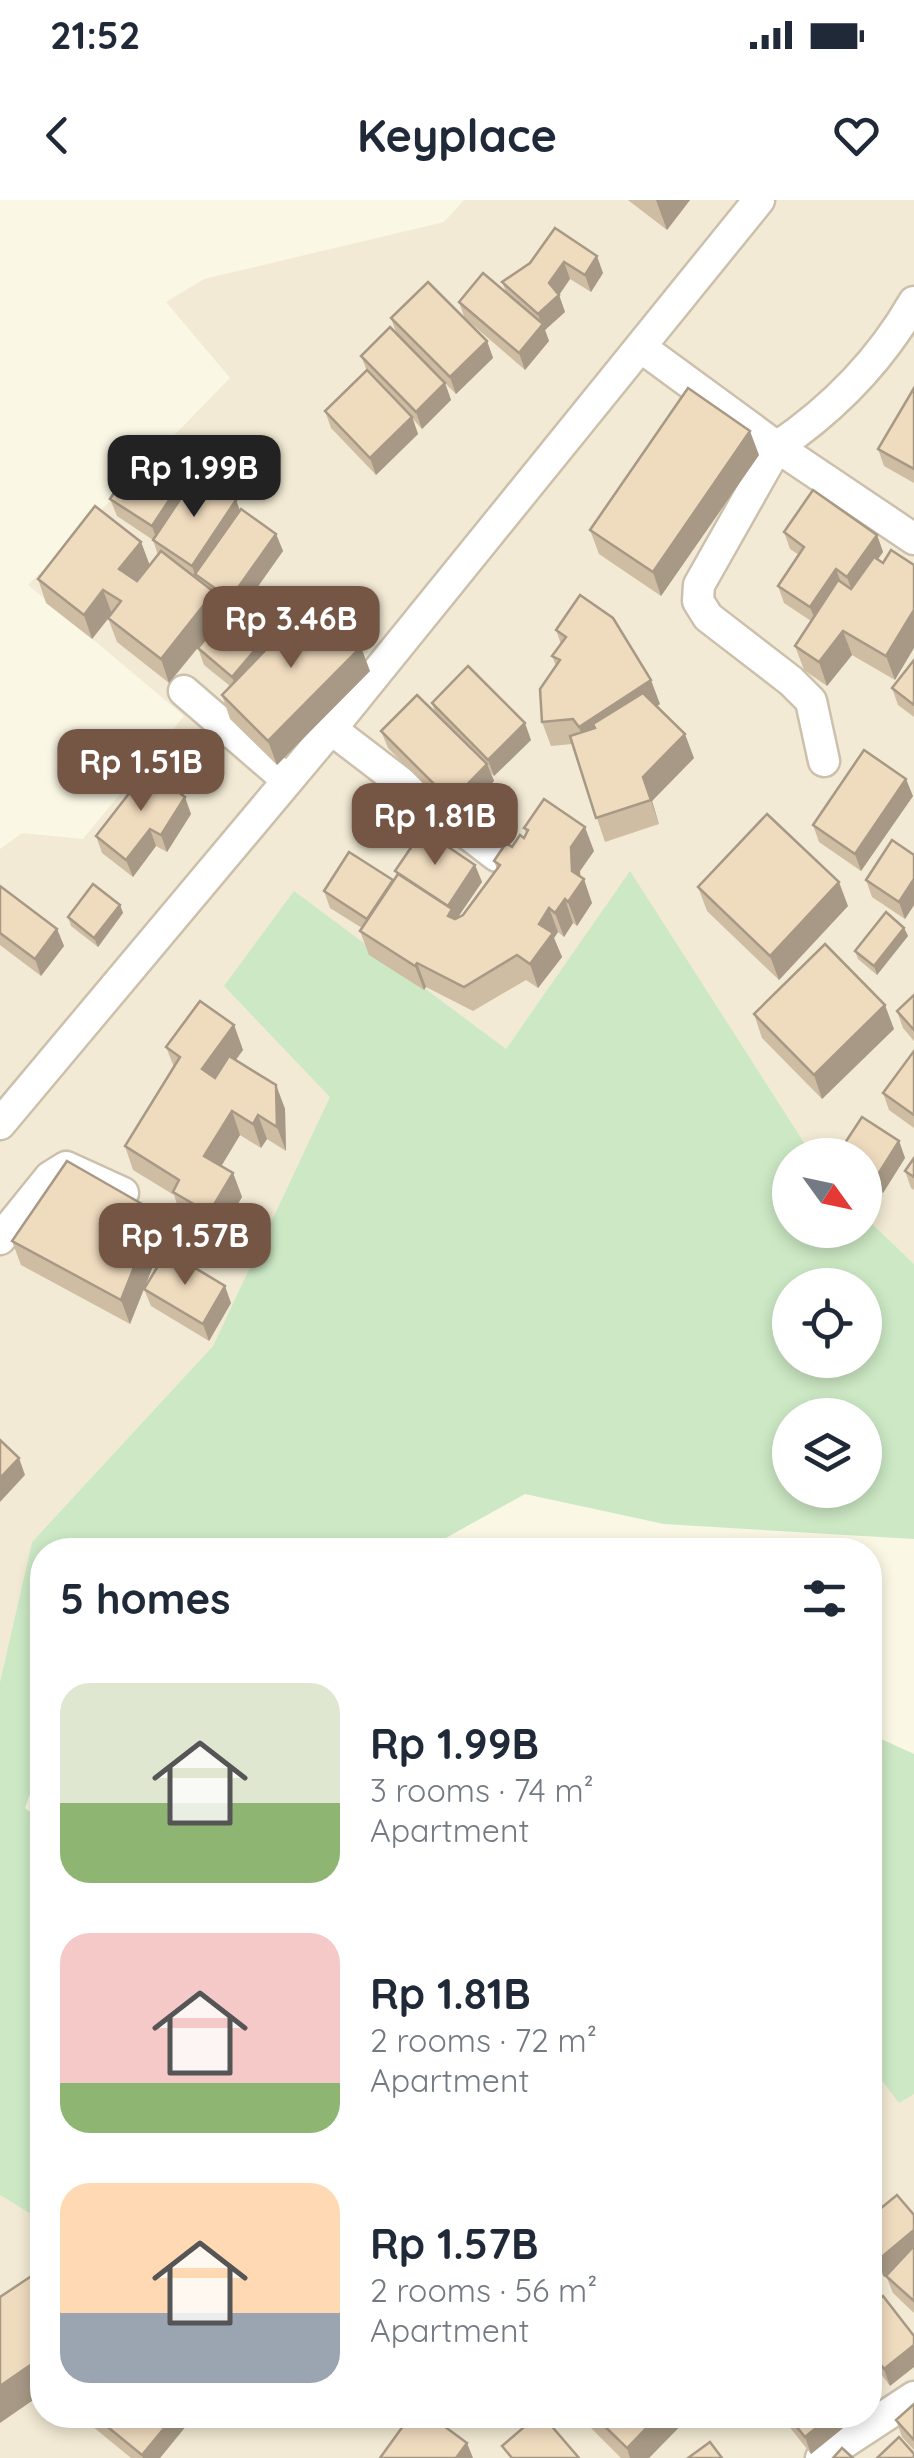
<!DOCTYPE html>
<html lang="en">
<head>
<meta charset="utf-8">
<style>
	body { margin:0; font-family:Quicksand,sans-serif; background:#f2f2f3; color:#1f2937; height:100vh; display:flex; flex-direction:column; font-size:38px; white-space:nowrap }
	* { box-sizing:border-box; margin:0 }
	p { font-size:32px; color:#747a83 }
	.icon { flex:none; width:55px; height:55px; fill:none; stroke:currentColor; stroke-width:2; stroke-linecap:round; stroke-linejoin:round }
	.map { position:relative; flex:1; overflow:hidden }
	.details { position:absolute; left:30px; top:1338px; width:852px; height:890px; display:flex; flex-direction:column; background:#fff; border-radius:40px; box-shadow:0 5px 15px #0003 }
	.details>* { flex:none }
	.needle { width:65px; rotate:123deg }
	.buttons { position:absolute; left:772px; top:938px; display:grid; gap:20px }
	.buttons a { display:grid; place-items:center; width:110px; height:110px; border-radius:50%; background:#fff; box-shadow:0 5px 15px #0003; font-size:50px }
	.price { position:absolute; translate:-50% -85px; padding:0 22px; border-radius:20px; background:#755543; color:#fff; font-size:32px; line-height:65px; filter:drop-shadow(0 2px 5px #0008) }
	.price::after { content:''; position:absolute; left:50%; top:60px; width:30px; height:22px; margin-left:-15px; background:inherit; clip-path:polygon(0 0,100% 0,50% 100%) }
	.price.selected { background:#222; color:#fff }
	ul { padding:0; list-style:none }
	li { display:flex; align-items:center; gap:30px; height:250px; padding:0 30px }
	li span { display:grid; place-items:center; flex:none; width:280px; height:200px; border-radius:30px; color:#555 }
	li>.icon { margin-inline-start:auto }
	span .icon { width:120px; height:120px; fill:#fffc; stroke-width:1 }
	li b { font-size:42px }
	h2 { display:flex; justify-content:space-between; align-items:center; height:120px; padding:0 30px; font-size:42px }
	.status { display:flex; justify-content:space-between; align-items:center; height:70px; padding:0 50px; background:#fff; direction:ltr }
	.status svg { height:28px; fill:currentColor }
	header { display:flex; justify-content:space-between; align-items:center; height:130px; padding:0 30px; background:#fff; font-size:45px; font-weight:700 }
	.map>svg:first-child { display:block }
	.residential { fill:#f2ead4 }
	.green { fill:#cce8c4; fill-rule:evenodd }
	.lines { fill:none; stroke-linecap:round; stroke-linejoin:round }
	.minor-casing { stroke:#ccc0ac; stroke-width:35 }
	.minor { stroke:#fff; stroke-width:30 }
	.wall { fill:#cebca3; fill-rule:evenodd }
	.shaded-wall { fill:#a79985 }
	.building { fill:#efdbbe; stroke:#a79985; stroke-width:2.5 }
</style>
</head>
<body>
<div class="status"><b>21:52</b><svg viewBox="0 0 49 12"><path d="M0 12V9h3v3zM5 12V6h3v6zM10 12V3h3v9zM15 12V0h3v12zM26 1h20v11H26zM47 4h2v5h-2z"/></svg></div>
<header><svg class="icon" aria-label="back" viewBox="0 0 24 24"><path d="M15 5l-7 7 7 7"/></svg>Keyplace<svg class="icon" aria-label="heart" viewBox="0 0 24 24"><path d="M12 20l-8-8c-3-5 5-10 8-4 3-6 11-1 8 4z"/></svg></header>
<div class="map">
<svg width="914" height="2258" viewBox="0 0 914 2258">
	<rect width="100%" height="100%" fill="#fbf7e5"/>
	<g class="residential">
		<polygon points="464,0 914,0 914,1064 865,1017 865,955 812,955 630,672 506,849 224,786 331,897 213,1146 32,1342 0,1482 0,649 22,633 83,639 184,516 28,385 230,178 166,102 204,79 444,22"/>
		<polygon points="870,1865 899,1902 914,1894 914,2258 0,2258 0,1995 42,2021 42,2215 870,2215"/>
	</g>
	<g class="green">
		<path d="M 630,671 L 812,955 L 790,955 L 790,1030 L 865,1030 L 865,1017 L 914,1064 L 914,1339 L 664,1324 L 525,1294 L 424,1350 L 42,1350 L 42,1560 L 25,1608 L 42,1621 L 42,2021 L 0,1995 L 0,1482 L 32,1342 L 213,1146 L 330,897 L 224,786 L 294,691 L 506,849 ZM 790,1085 L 865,1085 L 865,1160 L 790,1160 ZM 790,1215 L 865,1215 L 865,1290 L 790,1290 Z"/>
		<polygon points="870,1534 914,1554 914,1894 899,1903 870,1865"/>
	</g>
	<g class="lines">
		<g class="minor-casing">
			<g id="minor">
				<path d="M 914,102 C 880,161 833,209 777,247 L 914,339"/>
				<polyline points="642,148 777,247 699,385 698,401 708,417 791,481 811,501 824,561"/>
				<polyline points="184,491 287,580"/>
				<polyline points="331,529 497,656"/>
				<polyline points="0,924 331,529 759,0"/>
				<polyline points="0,1039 50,977 66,967 123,993"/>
				<polyline points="821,2258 914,2197"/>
			</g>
		</g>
		<use href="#minor" class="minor"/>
	</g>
	<g class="wall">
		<polygon points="628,0 690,0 667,30"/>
		<polygon points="555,28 603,73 591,92 570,79 559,95 565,112 545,130 549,141 525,170 466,119 487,141 493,158 456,194 445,183 451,200 422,229 413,219 418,234 376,275 331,228 325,211 367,171 361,156 397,135 391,118 465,119 459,102 506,92 502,82 530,63"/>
		<polygon points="914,188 914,283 884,266 878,249"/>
		<polygon points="759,255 661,396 599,354 590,330"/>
		<path d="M 189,270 L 192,281 L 236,300 L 240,310 L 276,334 L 283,351 L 252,395 L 285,430 L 370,471 L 277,565 L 230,519 L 222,495 L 230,486 L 204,465 L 198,448 L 169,483 L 117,442 L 108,418 L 92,439 L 46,403 L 38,379 L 141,342 L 150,366 L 158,355 L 153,340 L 117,316 L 110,299 ZM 217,402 L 229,410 L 203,441 L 223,416 Z"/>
		<polygon points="784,332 877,335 883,352 878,359 895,480 852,455 827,486 804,470 795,446 811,421 784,403 778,386 799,355 790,349"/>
		<polygon points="556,430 660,504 657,506 694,558 652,601 659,624 605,642 572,544 551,546 542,522 556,466 552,456 561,444"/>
		<polygon points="914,460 914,517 898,505 892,488"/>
		<polygon points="432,503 531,540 494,576 491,573 494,581 457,618 388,548 381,531 435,512"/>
		<polygon points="913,596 861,671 819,642 813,625"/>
		<polygon points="191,614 167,652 156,646 133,677 102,653 96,636"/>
		<polygon points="524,628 594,651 580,671 580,677 592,703 577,726 573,723 564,737 558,732 554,738 562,757 538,788 526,780 473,811 426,787 424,790 369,755 360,731 362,728 330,708 324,691 393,680 397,675 395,671 475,665 482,682 458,717 463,715 497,669 494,661 524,638 526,633"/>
		<polygon points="914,655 914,705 905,719 872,697 866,680"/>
		<polygon points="0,686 57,729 64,746 41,776 0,745"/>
		<polygon points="698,687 848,706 779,780 707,711"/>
		<polygon points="120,705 123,713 98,747 71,726 68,717"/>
		<polygon points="904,728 908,736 877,775 858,759 855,751"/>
		<polygon points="914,795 914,841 903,828 897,811"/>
		<polygon points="754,814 894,829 822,899 762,838"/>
		<polygon points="234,825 243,850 236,860 276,885 285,909 286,951 267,939 261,948 240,935 221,966 233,973 242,997 218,1037 181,1016 174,995 133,970 125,946 174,867 166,847"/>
		<polygon points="914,851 914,928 889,910 883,893"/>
		<polygon points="899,941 905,958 883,993 865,981 865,955 841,955 839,952"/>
		<polygon points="914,958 914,990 911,988 905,971"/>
		<polygon points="165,1036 130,1124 21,1065 12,1041"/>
		<polygon points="144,1089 231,1103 209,1141 151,1106"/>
		<polygon points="914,2015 914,2113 893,2093 886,2076 888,2074 884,2077 870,2060 870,2017"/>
		<polygon points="870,2106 890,2186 870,2159"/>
		<polygon points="914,2204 914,2250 902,2237 896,2220"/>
		<polygon points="88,2215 195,2215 160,2258 131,2258 92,2226"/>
		<polygon points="583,2215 691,2215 649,2258 621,2258 587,2224"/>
		<polygon points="780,2215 839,2215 843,2228 811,2254"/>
	</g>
	<g class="shaded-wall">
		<polygon points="656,0 690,0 667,30"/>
		<polygon points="597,56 603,73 591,92 585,75"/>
		<polygon points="564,62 570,79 559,95 565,112 545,130 549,141 525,170 519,153 542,126 538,114 549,83"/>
		<polygon points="487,141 493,158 456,194 450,177"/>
		<polygon points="445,183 451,200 422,229 416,212"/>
		<polygon points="412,217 418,234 376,275 370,258"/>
		<polygon points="750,231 759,255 661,396 653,372"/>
		<polygon points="189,270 195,287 158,343 152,326"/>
		<polygon points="236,300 242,317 195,374 198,383 192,366"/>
		<polygon points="276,334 283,351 237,416 230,399"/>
		<polygon points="877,335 883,352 853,394 847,377"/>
		<polygon points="141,342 150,366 128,393 119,369"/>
		<polygon points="836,369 842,386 817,424 810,407"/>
		<polygon points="103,390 112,414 92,439 84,415"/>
		<polygon points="214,392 223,416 169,483 161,459"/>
		<polygon points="914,410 914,448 895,480 886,456"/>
		<polygon points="281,419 287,436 238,494 232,477"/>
		<polygon points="843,431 852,455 827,486 819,462"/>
		<polygon points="361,447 370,471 277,565 268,541"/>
		<polygon points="651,480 660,504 601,543 593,524 600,544 588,552 579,527"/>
		<polygon points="525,523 531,540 494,576 488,560"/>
		<polygon points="685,534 694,558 652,601 659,624 643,577"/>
		<polygon points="487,564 494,581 457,618 451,601"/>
		<polygon points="906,579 913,596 861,671 855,654"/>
		<polygon points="185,597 191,614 167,652 161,635"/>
		<polygon points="585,627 594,651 580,671 581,683 584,679 592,703 577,726 568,702 572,671 571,647"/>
		<polygon points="150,629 156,646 133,677 126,660"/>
		<polygon points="475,665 482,682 456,720 448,716 448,707"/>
		<polygon points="914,679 914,705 905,719 899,702"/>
		<polygon points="839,682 848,706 779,780 770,756"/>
		<polygon points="565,699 573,723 564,737 555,713"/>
		<polygon points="120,705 123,713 98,747 94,738"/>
		<polygon points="549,708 558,732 554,738 562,757 538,788 530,764 539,724"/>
		<polygon points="904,728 908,736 877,775 874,766"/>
		<polygon points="57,729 64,746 41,776 35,759"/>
		<polygon points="417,763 426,787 424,790 415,766"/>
		<polygon points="885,805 894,829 822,899 814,875"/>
		<polygon points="234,825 243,850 211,893 202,869"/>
		<polygon points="276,885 285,909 286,951 277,927"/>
		<polygon points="232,911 240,935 213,980 204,956"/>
		<polygon points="258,915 267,939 261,948 253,924"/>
		<polygon points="899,941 905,958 883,993 877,976"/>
		<polygon points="233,973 242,997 218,1037 209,1013"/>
		<polygon points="156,1012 165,1036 130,1124 121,1100"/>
		<polygon points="225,1086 231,1103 209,1141 203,1124"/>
		<polygon points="19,1258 25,1275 0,1302 0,1278"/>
		<polygon points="875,1980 881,1997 870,2010 870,1986"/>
		<polygon points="914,2030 914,2052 884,2077 878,2060"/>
		<polygon points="914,2145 914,2167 890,2186 884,2169"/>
		<polygon points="42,2157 42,2194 0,2223 0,2186"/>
		<polygon points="875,2172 881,2189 870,2198 870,2176"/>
		<polygon points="175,2215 195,2215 160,2258 143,2258 142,2255"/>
		<polygon points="659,2215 691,2215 649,2258 630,2258 627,2248"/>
		<polygon points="832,2215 839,2215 843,2228 811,2254 805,2237"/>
		<polygon points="467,2243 473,2258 456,2258"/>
	</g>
	<g class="building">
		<polygon points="555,28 597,56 585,75 564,62 549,83 559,95 538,114 502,82 530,63"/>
		<polygon points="483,73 543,124 519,153 459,102"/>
		<polygon points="428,82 487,141 450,177 391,118"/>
		<polygon points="390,127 445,183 416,212 361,156"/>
		<polygon points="367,170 412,217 370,258 325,211"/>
		<polygon points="688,188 750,231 653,372 590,330"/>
		<polygon points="914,188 914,269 878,249"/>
		<polygon points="147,243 189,270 152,326 110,299"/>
		<polygon points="197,274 236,300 192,366 153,340"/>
		<polygon points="813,290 877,335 847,377 836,369 810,407 778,386 804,347 784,332"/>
		<polygon points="95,306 141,342 119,369 137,381 161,351 214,392 161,459 108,418 121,401 103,390 84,415 38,379"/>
		<polygon points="241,309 276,334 230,399 195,374"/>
		<polygon points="891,350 914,365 914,410 886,456 843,431 819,462 795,446 838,380 851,389 874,357 883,363"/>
		<polygon points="246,390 281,419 232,477 198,448"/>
		<polygon points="580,395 613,418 651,480 579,527 573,519 542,522 540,489 560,460 552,456 566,437 556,430"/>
		<polygon points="313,401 361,447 268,541 222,495"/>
		<polygon points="914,460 914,505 892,488"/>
		<polygon points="468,466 525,523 488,560 432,503"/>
		<polygon points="643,493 685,534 643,577 651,600 596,618 570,536 595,528 593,524"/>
		<polygon points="417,495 487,564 451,601 381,531"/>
		<polygon points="864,550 906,579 855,654 813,625"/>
		<polygon points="148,569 185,597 161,635 150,629 126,660 96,636"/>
		<polygon points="544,599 585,627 571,647 572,671 584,679 568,702 565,699 555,713 549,708 539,724 553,733 530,764 517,755 464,787 417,763 415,766 360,731 398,674 452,709 448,716 455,719 463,715 500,665 494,661 506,643 512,647 520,635 524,638 528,630 524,628"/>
		<polygon points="767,614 839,682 770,756 698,687"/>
		<polygon points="423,630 475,665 448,706 395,671"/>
		<polygon points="892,640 914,655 914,679 899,702 866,680"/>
		<polygon points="349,652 393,680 367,719 324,691"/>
		<polygon points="93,684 120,705 94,738 68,717"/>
		<polygon points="0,686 57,729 35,759 0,733"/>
		<polygon points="886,712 904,728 874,766 855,751"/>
		<polygon points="825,744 885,805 814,875 754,814"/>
		<polygon points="914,795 914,830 897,811"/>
		<polygon points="200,801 234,825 202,869 215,878 229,856 276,885 277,927 258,915 253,924 232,911 204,956 233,973 209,1013 173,992 179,980 125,946 180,857 166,847"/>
		<polygon points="914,851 914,915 883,893"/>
		<polygon points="862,917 899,941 877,976 865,968 865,955 844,955 839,952"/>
		<polygon points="914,958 914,977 905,971"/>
		<polygon points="67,961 156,1012 121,1100 12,1041"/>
		<polygon points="167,1051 225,1086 203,1124 144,1089"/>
		<polygon points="0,1240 19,1258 0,1278"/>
		<polygon points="897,1995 914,2015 914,2030 878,2060 870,2050 870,2017"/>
		<polygon points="914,2046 914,2101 886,2076"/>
		<polygon points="42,2069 42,2157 0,2186 0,2097"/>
		<polygon points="883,2096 914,2136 914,2145 884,2169 870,2150 870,2106"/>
		<polygon points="914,2204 914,2240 896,2220"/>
		<polygon points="93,2215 175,2215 142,2255"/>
		<polygon points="411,2215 429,2215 467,2243 456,2258 380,2258"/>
		<polygon points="538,2215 542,2215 579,2258 512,2258 502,2246"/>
		<polygon points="593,2215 659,2215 627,2248"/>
		<polygon points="787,2215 832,2215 805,2237"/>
		<polygon points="899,2237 914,2254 914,2258 877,2258"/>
		<polygon points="710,2242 722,2258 688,2258"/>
		<polygon points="842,2248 853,2258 833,2258"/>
	</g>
</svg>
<div class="buttons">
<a><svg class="needle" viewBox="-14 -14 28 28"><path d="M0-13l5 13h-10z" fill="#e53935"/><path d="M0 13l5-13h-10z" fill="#747a83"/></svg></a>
<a><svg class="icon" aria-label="locate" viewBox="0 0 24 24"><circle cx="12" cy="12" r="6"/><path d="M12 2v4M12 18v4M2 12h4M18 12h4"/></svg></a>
<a><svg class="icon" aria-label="layers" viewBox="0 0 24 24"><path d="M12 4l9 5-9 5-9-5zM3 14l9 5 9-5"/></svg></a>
</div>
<b class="price selected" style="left:194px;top:320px">Rp 1.99B</b>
<b class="price" style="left:291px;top:471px">Rp 3.46B</b>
<b class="price" style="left:141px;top:614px">Rp 1.51B</b>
<b class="price" style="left:435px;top:668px">Rp 1.81B</b>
<b class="price" style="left:185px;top:1088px">Rp 1.57B</b>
<section class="details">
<h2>5 homes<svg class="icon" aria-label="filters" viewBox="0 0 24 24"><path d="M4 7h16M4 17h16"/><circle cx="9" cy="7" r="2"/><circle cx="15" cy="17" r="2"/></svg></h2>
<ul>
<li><span style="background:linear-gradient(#dfe7d0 60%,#8fb573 0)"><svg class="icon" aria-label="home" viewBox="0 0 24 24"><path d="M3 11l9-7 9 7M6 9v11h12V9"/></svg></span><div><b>Rp 1.99B</b><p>3 rooms · 74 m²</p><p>Apartment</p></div></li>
<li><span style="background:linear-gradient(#f6c9c9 75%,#8fb573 0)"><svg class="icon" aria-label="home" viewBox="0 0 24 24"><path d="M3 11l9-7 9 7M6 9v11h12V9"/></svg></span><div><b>Rp 1.81B</b><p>2 rooms · 72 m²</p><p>Apartment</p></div></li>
<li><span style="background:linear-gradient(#ffd9b3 65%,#9aa5b1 0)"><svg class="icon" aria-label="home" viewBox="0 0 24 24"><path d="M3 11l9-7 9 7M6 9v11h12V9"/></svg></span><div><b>Rp 1.57B</b><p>2 rooms · 56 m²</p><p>Apartment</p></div></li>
</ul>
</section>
</div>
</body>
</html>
